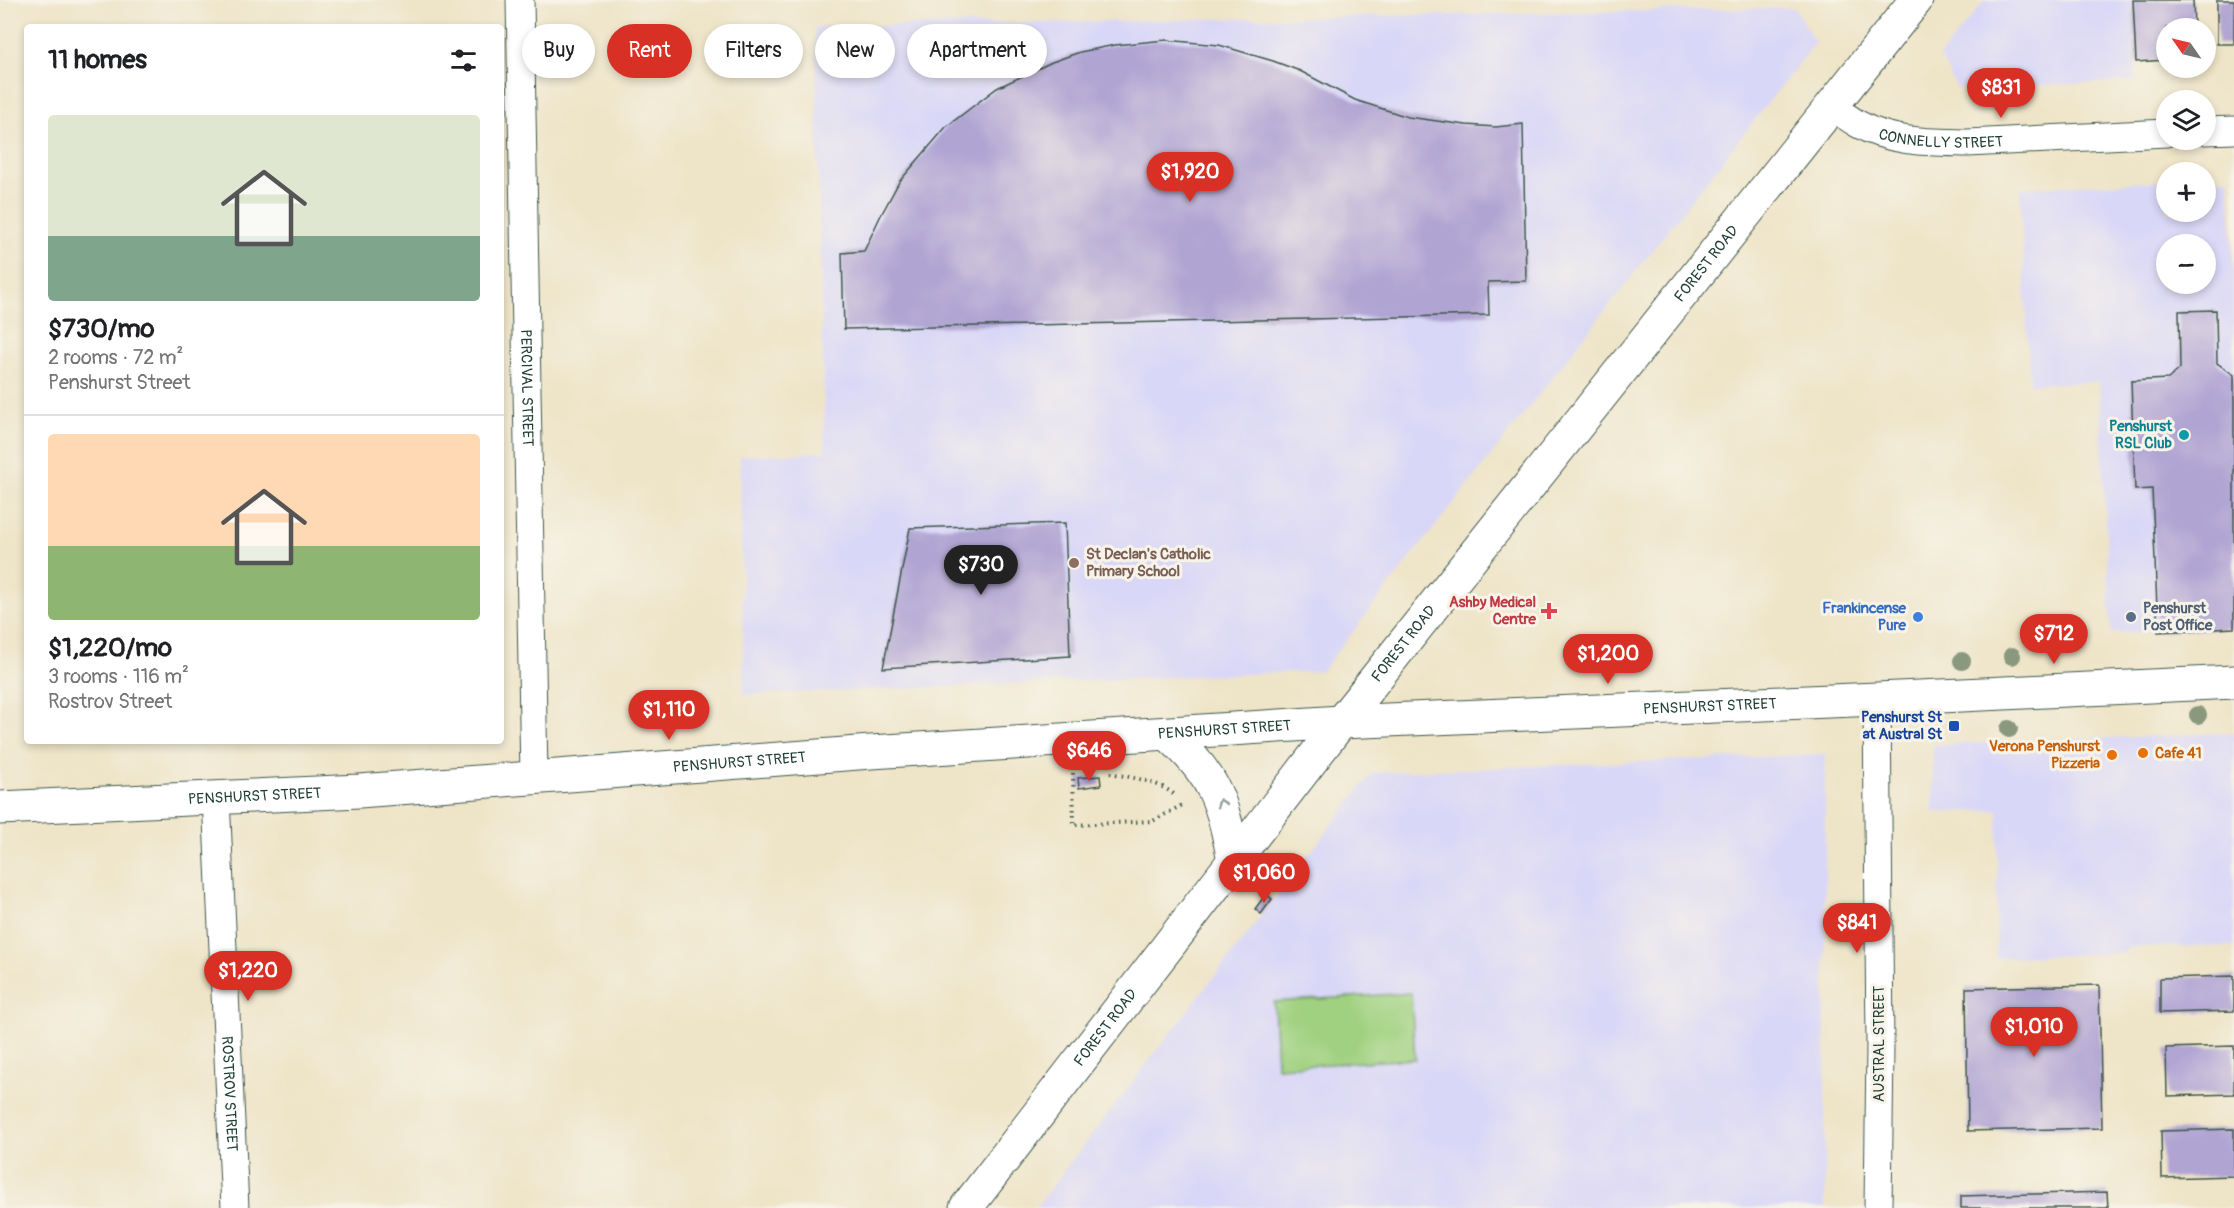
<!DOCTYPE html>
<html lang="en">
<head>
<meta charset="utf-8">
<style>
	body { margin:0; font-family:Pangolin,sans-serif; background:#f6f6f6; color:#202124; height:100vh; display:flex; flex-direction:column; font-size:22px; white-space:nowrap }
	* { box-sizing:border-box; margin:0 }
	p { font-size:20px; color:#757577 }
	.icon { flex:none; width:33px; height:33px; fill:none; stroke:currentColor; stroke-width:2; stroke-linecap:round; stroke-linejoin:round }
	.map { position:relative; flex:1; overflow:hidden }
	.side { position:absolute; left:24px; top:24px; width:480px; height:720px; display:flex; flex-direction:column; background:#fff; border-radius:6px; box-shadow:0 3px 9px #0003 }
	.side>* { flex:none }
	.guide { position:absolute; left:522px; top:24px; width:570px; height:54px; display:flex; gap:12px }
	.needle { width:39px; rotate:304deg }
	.buttons { position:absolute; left:2156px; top:18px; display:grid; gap:12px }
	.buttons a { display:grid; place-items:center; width:60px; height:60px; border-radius:50%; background:#fff; box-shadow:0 3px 9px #0003; font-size:30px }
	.price { position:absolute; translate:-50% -51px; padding:0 14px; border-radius:21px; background:#d93025; color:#fff; font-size:20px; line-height:39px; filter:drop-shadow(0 2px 3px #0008) }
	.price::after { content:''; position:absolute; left:50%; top:36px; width:18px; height:14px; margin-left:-9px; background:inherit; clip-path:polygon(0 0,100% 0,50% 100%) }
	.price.on { background:#222; color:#fff }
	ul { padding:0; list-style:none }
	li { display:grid; align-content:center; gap:12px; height:318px; padding:0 24px }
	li+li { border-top:2px solid #e0e0e0 }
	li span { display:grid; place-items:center; height:186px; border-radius:6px; color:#555 }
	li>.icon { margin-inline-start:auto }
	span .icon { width:108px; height:108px; fill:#fffc; stroke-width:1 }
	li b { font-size:26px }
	h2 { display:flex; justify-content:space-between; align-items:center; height:72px; padding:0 24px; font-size:26px }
	.pill { padding:0 21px; border-radius:27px; background:#fff; box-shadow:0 3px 9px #0003; font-size:21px; line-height:54px }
	.pill.on { background:#d93025; color:#fff }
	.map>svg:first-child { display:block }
	.built { fill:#d9d7f7; fill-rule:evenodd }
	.green { fill:#a0d180; stroke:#60875a; stroke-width:1.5 }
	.building { fill:#b0a4d3 }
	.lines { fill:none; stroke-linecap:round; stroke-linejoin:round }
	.street-casing { stroke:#3e564a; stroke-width:29 }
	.secondary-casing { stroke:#3e564a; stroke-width:35 }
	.primary-casing { stroke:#3e564a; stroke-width:35 }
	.path { stroke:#3e564a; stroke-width:4; stroke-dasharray:1.5 4.5; stroke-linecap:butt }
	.street { stroke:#fff; stroke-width:27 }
	.secondary { stroke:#fff; stroke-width:33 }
	.primary { stroke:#fff; stroke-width:33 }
	.tree { fill:#8a997e }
	.oneway { stroke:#8f9e9a }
	.culture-dot { fill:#0f9aa8; stroke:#f7f3e8; stroke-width:2 }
	.education-dot { fill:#8d6e63; stroke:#f7f3e8; stroke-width:2 }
	.health-dot { fill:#e0444e; stroke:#f7f3e8; stroke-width:2 }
	.shop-dot { fill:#3f7fe0; stroke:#f7f3e8; stroke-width:2 }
	.service-dot { fill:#5c6f8a; stroke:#f7f3e8; stroke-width:2 }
	.transit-dot { fill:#1a4fb4; stroke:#f7f3e8; stroke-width:2 }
	.food-dot { fill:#e8710a; stroke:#f7f3e8; stroke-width:2 }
	.labels { text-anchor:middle; stroke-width:6; stroke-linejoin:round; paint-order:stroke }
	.street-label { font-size:15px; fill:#1f3d34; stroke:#f7f3e8 }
	.culture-label { font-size:15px; font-weight:bold; fill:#0d838f; stroke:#f7f3e8; text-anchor:end }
	.education-label { font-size:15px; font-weight:bold; fill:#785e54; stroke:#f7f3e8; text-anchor:start }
	.health-label { font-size:15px; font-weight:bold; fill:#be3a42; stroke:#f7f3e8; text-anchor:end }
	.shop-label { font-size:15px; font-weight:bold; fill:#366cbe; stroke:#f7f3e8; text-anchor:end }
	.service-label { font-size:15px; font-weight:bold; fill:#4e5e75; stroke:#f7f3e8; text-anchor:start }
	.transit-label { font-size:15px; font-weight:bold; fill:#164399; stroke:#f7f3e8; text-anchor:end }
	.food-label { font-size:15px; font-weight:bold; fill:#c56008; stroke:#f7f3e8; text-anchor:end }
</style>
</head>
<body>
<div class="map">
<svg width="2234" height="1208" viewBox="0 0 2234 1208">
	<rect width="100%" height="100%" fill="#f7f3e8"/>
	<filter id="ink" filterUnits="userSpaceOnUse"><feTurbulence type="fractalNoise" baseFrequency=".0167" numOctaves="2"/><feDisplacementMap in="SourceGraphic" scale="12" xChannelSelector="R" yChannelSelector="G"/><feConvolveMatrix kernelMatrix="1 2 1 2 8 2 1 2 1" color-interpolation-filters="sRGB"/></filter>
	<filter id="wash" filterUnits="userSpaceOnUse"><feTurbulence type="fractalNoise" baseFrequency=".008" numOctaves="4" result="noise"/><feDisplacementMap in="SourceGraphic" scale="24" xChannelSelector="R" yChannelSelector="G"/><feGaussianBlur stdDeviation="1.35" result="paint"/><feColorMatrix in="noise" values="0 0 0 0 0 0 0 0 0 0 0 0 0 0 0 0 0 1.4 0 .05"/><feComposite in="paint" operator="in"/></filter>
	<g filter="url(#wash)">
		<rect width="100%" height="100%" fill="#eee4c7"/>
		<g class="built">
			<polygon points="1985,0 2132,0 2136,81 1957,89 1940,56"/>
			<polygon points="1795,8 1815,43 1322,671 744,695 740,456 825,452 815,27"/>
			<path d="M 2229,178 L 2234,282 L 2234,628 L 2111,633 L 2099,382 L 2030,384 L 2020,188 L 2166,181 L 2166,212 L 2205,212 L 2205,179 ZM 2166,244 L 2205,244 L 2205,284 L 2166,284 Z"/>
			<polygon points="2234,733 2234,946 2128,947 2127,953 1996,958 1998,810 1933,812 1933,745"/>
			<polygon points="1825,754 1825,1208 1035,1208 1372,773"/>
		</g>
		<polygon class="green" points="1411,993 1415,1059 1277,1067 1274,1002"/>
		<g id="blocks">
			<g class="building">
				<polygon points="2133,0 2193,0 2194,28 2166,28 2166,60 2136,62"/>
				<rect x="2217" y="0" width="17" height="44"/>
				<polygon points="1166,40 1219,45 1273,61 1300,71 1355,100 1408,117 1466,125 1496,127 1523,124 1526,281 1488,282 1489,315 844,329 842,253 864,251 880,217 899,182 946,127 997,88 1052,62 1080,52 1115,45"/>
				<polygon points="2216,310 2217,363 2234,375 2234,628 2158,632 2152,489 2135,490 2131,381 2168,379 2180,369 2179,311"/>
				<polygon points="1065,523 1070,656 883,668 910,528"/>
				<polygon points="1100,776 1101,785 1079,788 1078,778"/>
				<polygon points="1266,894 1272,899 1261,914 1255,909"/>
				<polygon points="2234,976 2234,1011 2160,1013 2160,978"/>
				<polygon points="2099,985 2102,1128 1968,1131 1966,988"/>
				<polygon points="2234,1046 2234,1094 2167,1096 2166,1048"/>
				<polygon points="2234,1129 2234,1176 2162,1178 2161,1131"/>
				<polygon points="2107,1192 2108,1208 1961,1208 1961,1196"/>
			</g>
		</g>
	</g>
	<g filter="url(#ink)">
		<use href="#blocks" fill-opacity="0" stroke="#3e564a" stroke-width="1.5"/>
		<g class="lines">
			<g class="street-casing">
				<g id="street">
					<path id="s1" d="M 520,0 L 534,777"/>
					<path id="s2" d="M 1831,106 C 1840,112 1849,119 1858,124 C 1891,143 1932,142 1968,143 L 2166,133"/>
					<polyline points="2205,131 2234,130"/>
					<polyline points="1877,699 1880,1047 1878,1208"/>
					<path id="s3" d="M 216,798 L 235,1208"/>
				</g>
			</g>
			<g class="secondary-casing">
				<g id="secondary">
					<path id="s4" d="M 0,808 L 359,791 L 871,752 L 1341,722 L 1877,699 L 2234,682"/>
				</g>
			</g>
			<g class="primary-casing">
				<g id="primary">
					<path d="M 1168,734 C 1215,775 1222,801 1234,860"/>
					<path id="s5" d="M 966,1208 L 1341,722 L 1916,0"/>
				</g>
			</g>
			<g class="path">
				<polyline points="1073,773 1074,825 1153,821 1184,804"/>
				<path d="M 1110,773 C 1132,778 1155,780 1174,794"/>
			</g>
			<use href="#street" class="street"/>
			<use href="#secondary" class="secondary"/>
			<use href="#primary" class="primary"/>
		</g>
		<g class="tree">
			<circle cx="2012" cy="656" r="9"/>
			<circle cx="1962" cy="661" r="9"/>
			<circle cx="2198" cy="715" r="9"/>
			<circle cx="2009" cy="729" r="9"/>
		</g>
		<defs><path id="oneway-chevron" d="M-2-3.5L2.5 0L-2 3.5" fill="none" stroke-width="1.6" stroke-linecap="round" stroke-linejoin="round" transform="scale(1.5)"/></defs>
		<use class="oneway" href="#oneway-chevron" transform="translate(1221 803) rotate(-110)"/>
	</g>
	<circle class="culture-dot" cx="2184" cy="435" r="6"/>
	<circle class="education-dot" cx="1074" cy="563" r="6"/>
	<path class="health-dot" d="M1546 602h6v6h6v6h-6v6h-6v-6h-6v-6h6z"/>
	<circle class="shop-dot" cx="1918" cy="617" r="6"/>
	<circle class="service-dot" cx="2131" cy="617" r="6"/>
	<rect class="transit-dot" x="1948" y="720" width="12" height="12" rx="3"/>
	<g class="food-dot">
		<circle cx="2143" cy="753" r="6"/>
		<circle cx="2112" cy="755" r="6"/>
	</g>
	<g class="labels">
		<g class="street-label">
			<text dy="5" stroke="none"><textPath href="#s2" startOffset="118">CONNELLY STREET</textPath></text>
			<text dy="5" stroke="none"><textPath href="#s5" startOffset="1200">FOREST ROAD</textPath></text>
			<text dy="5" stroke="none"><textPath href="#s1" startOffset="388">PERCIVAL STREET</textPath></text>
			<text dy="5" stroke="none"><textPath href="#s5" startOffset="714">FOREST ROAD</textPath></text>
			<text dy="5" stroke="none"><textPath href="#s4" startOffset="1713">PENSHURST STREET</textPath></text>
			<text dy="5" stroke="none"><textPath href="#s4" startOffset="1227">PENSHURST STREET</textPath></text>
			<text dy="5" stroke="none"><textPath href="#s4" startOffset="741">PENSHURST STREET</textPath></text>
			<text dy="5" stroke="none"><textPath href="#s4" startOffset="255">PENSHURST STREET</textPath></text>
			<text dy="5" stroke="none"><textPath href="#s5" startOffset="228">FOREST ROAD</textPath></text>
			<text transform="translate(1879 1044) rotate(-90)" y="5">AUSTRAL STREET</text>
			<text dy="5" stroke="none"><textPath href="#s3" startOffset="296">ROSTROV STREET</textPath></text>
		</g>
		<g class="culture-label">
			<text x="2172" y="431">Penshurst<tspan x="2172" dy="17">RSL Club</tspan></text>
		</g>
		<g class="education-label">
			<text x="1086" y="559">St Declan's Catholic<tspan x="1086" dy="17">Primary School</tspan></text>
		</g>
		<g class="health-label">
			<text x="1536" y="607">Ashby Medical<tspan x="1536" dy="17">Centre</tspan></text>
		</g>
		<g class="shop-label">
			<text x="1906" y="613">Frankincense<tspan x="1906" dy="17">Pure</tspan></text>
		</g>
		<g class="service-label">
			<text x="2143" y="613">Penshurst<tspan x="2143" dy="17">Post Office</tspan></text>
		</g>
		<g class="transit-label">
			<text x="1942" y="722">Penshurst St<tspan x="1942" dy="17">at Austral St</tspan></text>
		</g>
		<g class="food-label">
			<text x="2100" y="751">Verona Penshurst<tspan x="2100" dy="17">Pizzeria</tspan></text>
			<text x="2155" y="758" text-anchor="start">Cafe 41</text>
		</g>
	</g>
</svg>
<div class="buttons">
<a><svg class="needle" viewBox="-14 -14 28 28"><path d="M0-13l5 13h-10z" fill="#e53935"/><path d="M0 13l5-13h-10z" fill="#757577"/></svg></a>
<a><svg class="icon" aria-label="layers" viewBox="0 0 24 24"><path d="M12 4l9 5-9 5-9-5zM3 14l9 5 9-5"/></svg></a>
<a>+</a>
<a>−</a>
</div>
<b class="price" style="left:2001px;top:119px">$831</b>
<b class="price" style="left:1190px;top:203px">$1,920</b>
<b class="price on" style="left:981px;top:596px">$730</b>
<b class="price" style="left:2054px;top:665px">$712</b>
<b class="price" style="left:1608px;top:685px">$1,200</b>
<b class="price" style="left:669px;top:741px">$1,110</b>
<b class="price" style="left:1089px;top:782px">$646</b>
<b class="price" style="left:1264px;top:904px">$1,060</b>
<b class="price" style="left:1857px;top:954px">$841</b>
<b class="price" style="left:248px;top:1002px">$1,220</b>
<b class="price" style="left:2034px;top:1058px">$1,010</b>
<div class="guide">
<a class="pill">Buy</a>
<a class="pill on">Rent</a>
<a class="pill">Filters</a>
<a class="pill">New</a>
<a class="pill">Apartment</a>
</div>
<section class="side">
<h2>11 homes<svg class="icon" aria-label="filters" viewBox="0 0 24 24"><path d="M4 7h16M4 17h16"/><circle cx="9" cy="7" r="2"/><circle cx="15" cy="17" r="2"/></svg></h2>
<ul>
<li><span style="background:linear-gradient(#dfe7d0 65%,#7fa58c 0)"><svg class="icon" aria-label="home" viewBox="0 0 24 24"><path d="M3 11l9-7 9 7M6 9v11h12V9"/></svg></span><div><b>$730/mo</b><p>2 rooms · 72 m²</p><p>Penshurst Street</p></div></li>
<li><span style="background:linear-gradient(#ffd9b3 60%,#8fb573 0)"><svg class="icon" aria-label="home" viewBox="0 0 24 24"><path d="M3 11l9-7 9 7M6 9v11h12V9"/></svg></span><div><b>$1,220/mo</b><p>3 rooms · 116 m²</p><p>Rostrov Street</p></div></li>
</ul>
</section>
</div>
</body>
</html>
